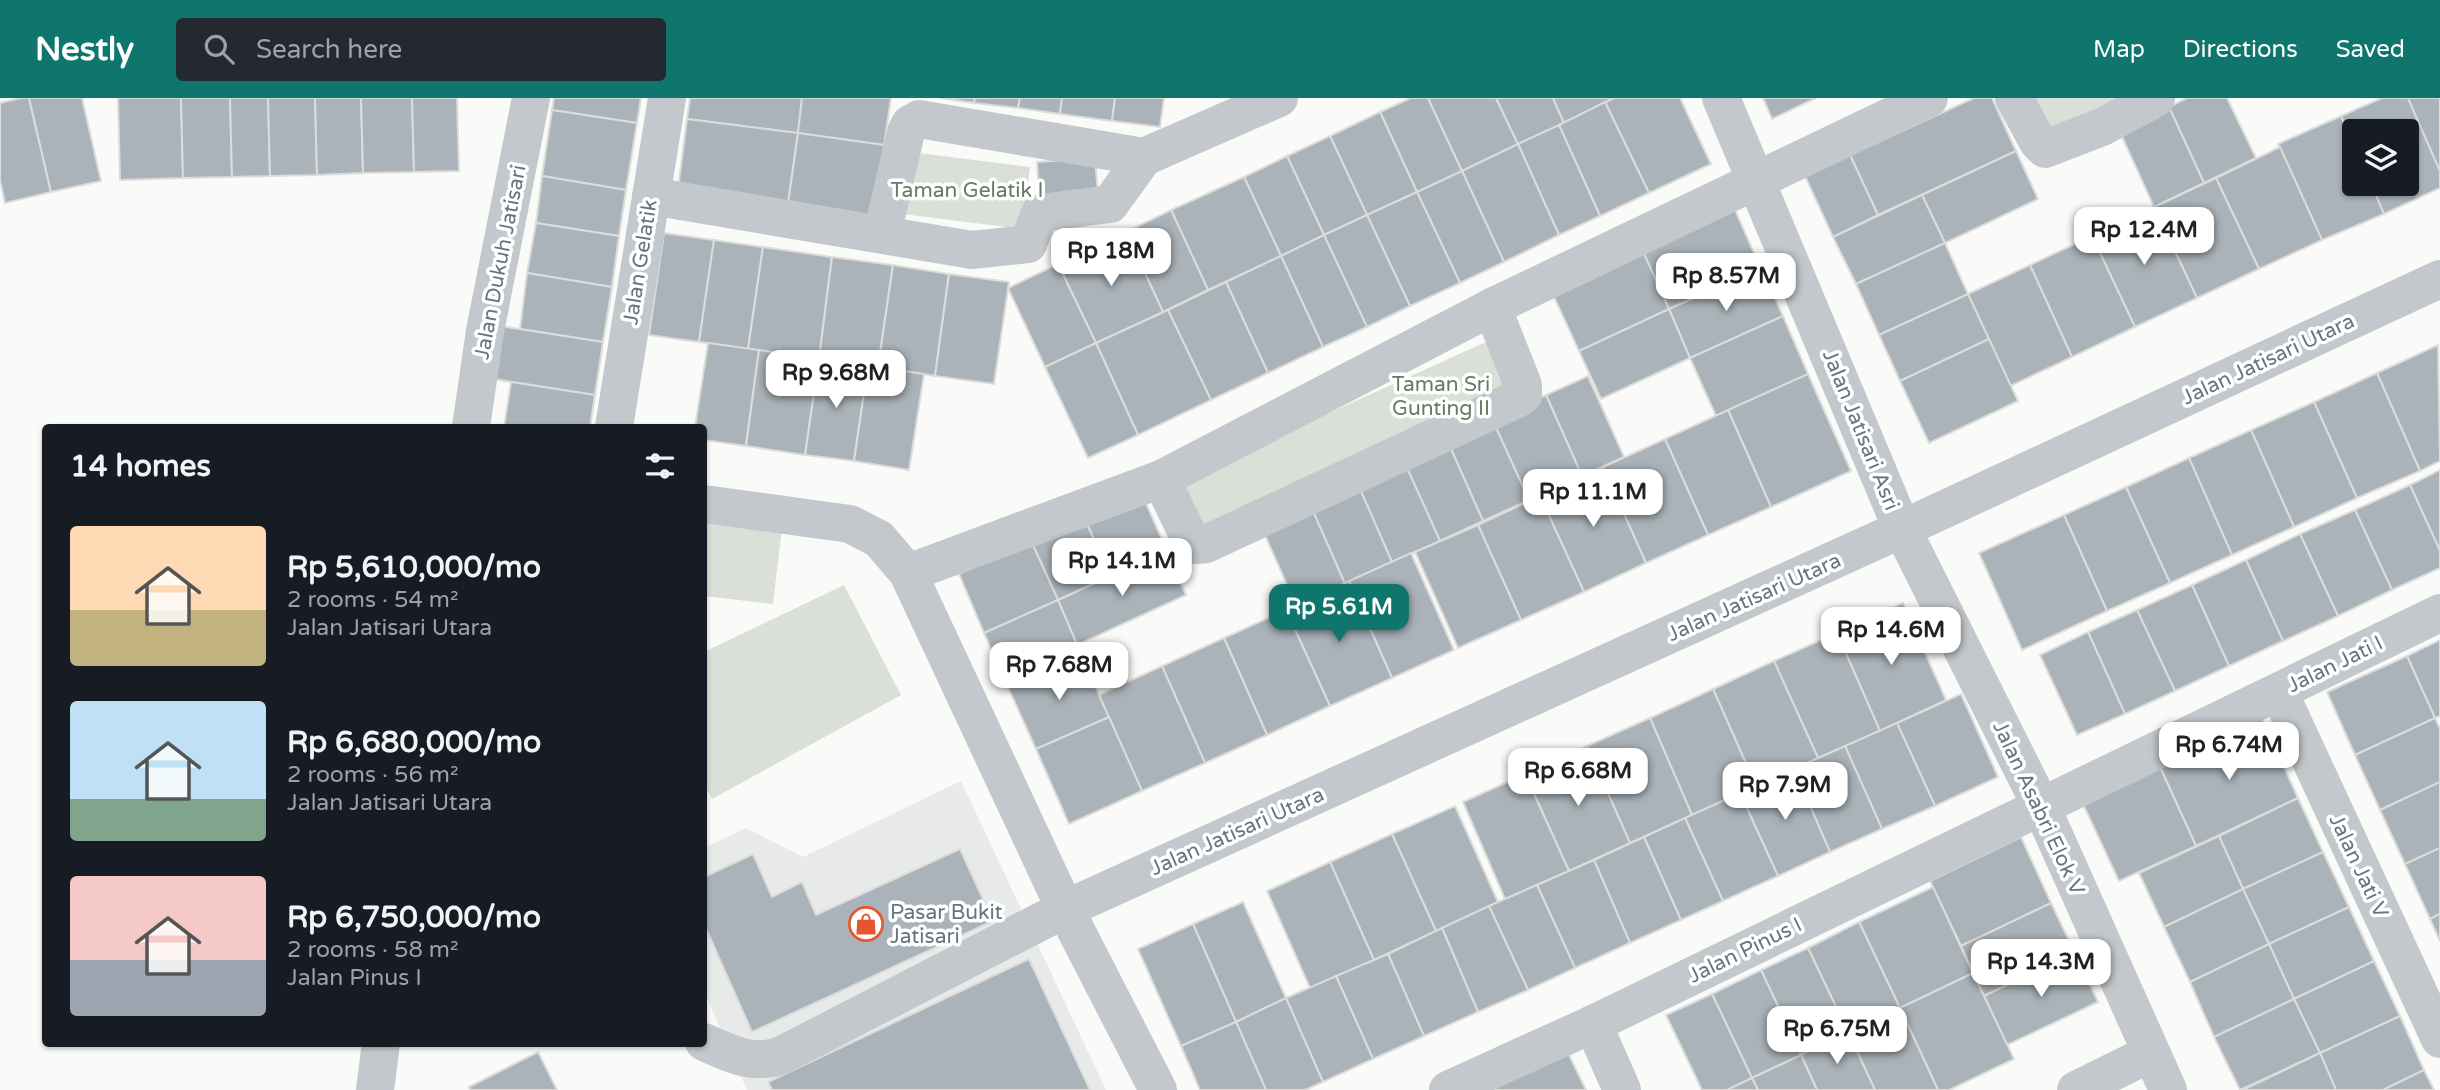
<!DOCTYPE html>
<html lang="en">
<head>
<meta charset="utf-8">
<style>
	body { margin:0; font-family:"Varela Round",sans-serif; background:#242831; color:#f1f3f6; height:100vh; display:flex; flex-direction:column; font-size:26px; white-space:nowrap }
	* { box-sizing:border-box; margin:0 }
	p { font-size:23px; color:#9ea1a6 }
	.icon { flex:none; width:38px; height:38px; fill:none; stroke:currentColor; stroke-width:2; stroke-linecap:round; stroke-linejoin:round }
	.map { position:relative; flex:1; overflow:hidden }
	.side { position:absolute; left:42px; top:326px; width:665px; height:623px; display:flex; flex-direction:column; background:#171b24; border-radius:7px; box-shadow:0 2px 5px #0004 }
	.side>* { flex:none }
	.controls { position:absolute; left:2342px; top:21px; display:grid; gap:14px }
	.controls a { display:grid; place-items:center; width:77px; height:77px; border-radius:7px; background:#171b24; box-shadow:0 2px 5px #0004; font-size:35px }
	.price { position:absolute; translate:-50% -60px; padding:0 16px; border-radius:14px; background:#fff; color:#222; font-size:23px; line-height:46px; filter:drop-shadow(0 2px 4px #0008) }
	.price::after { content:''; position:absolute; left:50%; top:42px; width:21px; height:16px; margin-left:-10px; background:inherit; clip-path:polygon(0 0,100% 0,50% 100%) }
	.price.current { background:#0f766e; color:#fff }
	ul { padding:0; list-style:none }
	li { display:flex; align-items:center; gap:21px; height:175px; padding:0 28px }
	li span { display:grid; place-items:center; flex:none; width:196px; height:140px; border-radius:7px; color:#555 }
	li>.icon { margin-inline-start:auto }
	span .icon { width:84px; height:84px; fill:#fffc; stroke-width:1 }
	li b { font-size:30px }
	h2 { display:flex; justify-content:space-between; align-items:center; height:84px; padding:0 28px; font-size:30px }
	header { display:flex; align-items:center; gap:42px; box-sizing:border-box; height:98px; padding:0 35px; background:#0f766e; color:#fff }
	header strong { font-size:33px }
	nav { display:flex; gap:38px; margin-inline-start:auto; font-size:24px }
	.search { width:490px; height:63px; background:#242831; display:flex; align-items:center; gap:18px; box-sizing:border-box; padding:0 24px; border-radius:7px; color:#9ea1a6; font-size:26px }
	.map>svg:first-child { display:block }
	.built { fill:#e8e9e9 }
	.green { fill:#dadfd7 }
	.building { fill:#aab3b9; stroke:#dcdcda; stroke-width:2 }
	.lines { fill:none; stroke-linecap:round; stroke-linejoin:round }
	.minor { stroke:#c3c8cc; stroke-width:38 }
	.labels { text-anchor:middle; stroke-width:7; stroke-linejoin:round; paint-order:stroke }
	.park-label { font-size:21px; fill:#687a64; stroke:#fff }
	.street-label { font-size:21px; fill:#657683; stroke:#fff }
	.poi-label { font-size:21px; fill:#657683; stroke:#fff; text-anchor:start }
</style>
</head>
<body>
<header>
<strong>Nestly</strong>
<div class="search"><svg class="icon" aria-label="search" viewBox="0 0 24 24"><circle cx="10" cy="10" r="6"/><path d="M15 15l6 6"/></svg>Search here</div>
<nav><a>Map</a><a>Directions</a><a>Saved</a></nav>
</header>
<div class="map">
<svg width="2440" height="992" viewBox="0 0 2440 992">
	<rect width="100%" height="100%" fill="#fafaf8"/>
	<polygon class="built" points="961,683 1106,992 747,992 704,893 704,750 746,730 803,759"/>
	<g class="green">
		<polygon points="2027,0 2137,0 2048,43"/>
		<polygon points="911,54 1030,69 1022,131 903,116"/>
		<polygon points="1488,243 1513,299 1201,440 1177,384"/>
		<polygon points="704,420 782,429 773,506 704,498"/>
		<polygon points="844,487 901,597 712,701 704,686 704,554"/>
	</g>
	<g class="building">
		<polygon points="21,0 29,0 51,94 5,105 0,82 0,5"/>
		<polygon points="29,0 82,0 101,83 51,94"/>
		<polygon points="118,0 181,0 183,80 120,82"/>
		<polygon points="181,0 230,0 232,79 183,80"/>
		<polygon points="230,0 268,0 270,78 232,79"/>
		<polygon points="268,0 315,0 317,77 270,78"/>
		<polygon points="315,0 361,0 363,75 317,77"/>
		<polygon points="361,0 412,0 414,74 363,75"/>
		<polygon points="412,0 457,0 459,73 414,74"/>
		<polygon points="554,0 641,0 637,25 552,12"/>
		<polygon points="690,0 802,0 798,35 687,21"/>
		<polygon points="802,0 891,0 884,47 798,35"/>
		<polygon points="940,0 975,0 974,5"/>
		<polygon points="975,0 1020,0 1018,10 974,5"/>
		<polygon points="1020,0 1062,0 1060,16 1018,10"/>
		<polygon points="1062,0 1115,0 1112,23 1060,16"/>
		<polygon points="1115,0 1164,0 1160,29 1112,23"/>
		<polygon points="1411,0 1428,0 1462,73 1417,94 1380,14"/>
		<polygon points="1428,0 1496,0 1518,46 1462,73"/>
		<polygon points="1496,0 1553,0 1564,25 1518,46"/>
		<polygon points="1553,0 1612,0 1612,1 1564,25"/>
		<polygon points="1615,0 1680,0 1711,66 1649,95 1605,4"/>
		<polygon points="1763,0 1816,0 1772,21"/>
		<polygon points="1974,0 1992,0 2016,53 1878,117 1850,57"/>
		<polygon points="2187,0 2227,0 2256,60 2204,85 2169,9"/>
		<polygon points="2382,0 2408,0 2440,73 2440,90 2384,116 2371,86 2406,86 2406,33 2354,33 2354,48 2341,18"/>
		<polygon points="2408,0 2440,0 2440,73"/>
		<polygon points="1605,4 1649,95 1600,118 1559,27"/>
		<polygon points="2169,9 2204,85 2154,109 2119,32"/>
		<polygon points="552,12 637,25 626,92 542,78"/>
		<polygon points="1380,14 1417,94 1367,117 1330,38"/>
		<polygon points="2341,18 2354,48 2354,86 2371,86 2384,116 2322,142 2278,46"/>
		<polygon points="687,21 798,35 788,106 678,91"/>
		<polygon points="1559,27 1600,118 1559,137 1518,46"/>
		<polygon points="798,35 884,47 875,118 788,106"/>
		<polygon points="1330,38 1367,117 1324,137 1287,58"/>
		<polygon points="1518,46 1559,137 1504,164 1462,73"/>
		<polygon points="2280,49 2322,142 2259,171 2216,80"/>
		<polygon points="2016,53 2038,101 1945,145 1922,97"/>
		<polygon points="1850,57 1878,117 1833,139 1805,78"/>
		<polygon points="1287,58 1324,137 1281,158 1244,79"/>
		<polygon points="1095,60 1098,97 1039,101 1037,64"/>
		<polygon points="1462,73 1504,164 1460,185 1417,94"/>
		<polygon points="542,78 626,92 619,138 536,125"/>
		<polygon points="1244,79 1281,158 1208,192 1171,112"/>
		<polygon points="2216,80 2259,171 2197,200 2154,109"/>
		<polygon points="1417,94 1460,185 1410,208 1367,117"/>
		<polygon points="1922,97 1945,145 1856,186 1833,139"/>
		<polygon points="1732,105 1761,171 1669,211 1640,147"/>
		<polygon points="2154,109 2197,200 2135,229 2092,138"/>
		<polygon points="1171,112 1208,192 1163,214 1126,134"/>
		<polygon points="1367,117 1410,208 1367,229 1324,137"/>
		<polygon points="536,125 619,138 612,189 527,175"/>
		<polygon points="1126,134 1163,214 1096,245 1058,166"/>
		<polygon points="664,135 714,142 699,244 649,237"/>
		<polygon points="1324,137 1367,229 1323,249 1281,158"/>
		<polygon points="2092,138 2135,229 2072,259 2030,167"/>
		<polygon points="714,142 763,149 748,251 699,244"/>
		<polygon points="1945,145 1968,196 1879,237 1856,186"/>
		<polygon points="1640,147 1669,211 1579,253 1549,188"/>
		<polygon points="763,149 832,159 819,261 748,251"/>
		<polygon points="1281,158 1323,249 1268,275 1226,184"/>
		<polygon points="832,159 893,167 878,269 819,261"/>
		<polygon points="1058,166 1096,245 1045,269 1008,190"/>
		<polygon points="893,167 949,176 935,278 878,269"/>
		<polygon points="2030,167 2072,259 2010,288 1968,196"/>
		<polygon points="1761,171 1783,218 1690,260 1669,211"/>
		<polygon points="527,175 612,189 603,244 520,231"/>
		<polygon points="949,176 1009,184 994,286 935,278"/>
		<polygon points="1226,184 1268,275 1211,302 1168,212"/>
		<polygon points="1968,196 1989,241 1900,283 1879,237"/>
		<polygon points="1669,211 1690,260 1601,301 1579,253"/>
		<polygon points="1168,212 1211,302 1138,337 1096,245"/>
		<polygon points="1783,218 1808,276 1716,318 1690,260"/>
		<polygon points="494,227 603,244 595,297 487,280"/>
		<polygon points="1989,241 2018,303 1929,345 1900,283"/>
		<polygon points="708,245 759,252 746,348 704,342 704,329 695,329"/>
		<polygon points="1096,245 1138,337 1088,360 1045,269"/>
		<polygon points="2438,247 2440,363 2420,373 2377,275"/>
		<polygon points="759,252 819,261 805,357 746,348"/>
		<polygon points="819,261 868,268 854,363 805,357"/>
		<polygon points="868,268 924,276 909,372 854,363"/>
		<polygon points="2377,275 2420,373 2357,400 2314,304"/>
		<polygon points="1808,276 1851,373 1771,409 1728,312"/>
		<polygon points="1588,278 1624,359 1582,378 1546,297"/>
		<polygon points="511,284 595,297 590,329 504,329"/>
		<polygon points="1546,297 1582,378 1529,402 1492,321"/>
		<polygon points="2314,304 2357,400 2294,429 2251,332"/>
		<polygon points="1728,312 1771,409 1708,437 1665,341"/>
		<polygon points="1492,321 1529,402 1483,423 1447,342"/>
		<polygon points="2251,332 2294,429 2232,457 2189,360"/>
		<polygon points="1665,341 1708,437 1646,465 1603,369"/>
		<polygon points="1447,342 1483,423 1440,443 1403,361"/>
		<polygon points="2189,360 2232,457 2170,485 2126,389"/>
		<polygon points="1403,361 1440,443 1392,464 1356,382"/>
		<polygon points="1603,369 1646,465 1584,494 1540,398"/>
		<polygon points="2440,372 2440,453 2410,387"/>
		<polygon points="1356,382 1392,464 1345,486 1309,404"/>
		<polygon points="2410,387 2440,453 2440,470 2392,492 2355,412"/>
		<polygon points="2126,389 2170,485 2107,513 2064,417"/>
		<polygon points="1141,394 1167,453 1110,478 1084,419"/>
		<polygon points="1540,398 1584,494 1521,522 1478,427"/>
		<polygon points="1309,404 1345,486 1296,507 1260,426"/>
		<polygon points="2355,412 2392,492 2338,518 2300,436"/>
		<polygon points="2064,417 2107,513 2022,552 1979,455"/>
		<polygon points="1084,419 1110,478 1058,502 1031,443"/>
		<polygon points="1478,427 1521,522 1458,550 1415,454"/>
		<polygon points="2300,436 2338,518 2283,543 2246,462"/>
		<polygon points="1031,443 1058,502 984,535 959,476"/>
		<polygon points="1167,453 1186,497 1077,547 1058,502"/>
		<polygon points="1411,455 1454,552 1392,580 1349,483"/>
		<polygon points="2246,462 2283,543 2229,568 2192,487"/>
		<polygon points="1349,483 1392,580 1330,608 1286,512"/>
		<polygon points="2192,487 2229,568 2175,593 2137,512"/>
		<polygon points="1058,502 1081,556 1008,589 984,535"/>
		<polygon points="1903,505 1946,602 1880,633 1837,535"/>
		<polygon points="1286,512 1330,608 1267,637 1224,540"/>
		<polygon points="2137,512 2175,593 2125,616 2088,534"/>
		<polygon points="2088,534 2125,616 2077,637 2040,557"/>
		<polygon points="1837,535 1880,633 1818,660 1774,563"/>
		<polygon points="1224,540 1267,637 1205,665 1162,568"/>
		<polygon points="2440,542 2440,618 2435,620 2407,558"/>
		<polygon points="1081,556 1109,619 1036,651 1008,589"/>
		<polygon points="2407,558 2435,620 2355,657 2327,594"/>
		<polygon points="1774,563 1818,660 1756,688 1713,591"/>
		<polygon points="1162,568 1205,665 1142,693 1099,597"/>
		<polygon points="1713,591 1756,688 1692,717 1650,620"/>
		<polygon points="1961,596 1998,679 1935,708 1897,625"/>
		<polygon points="1109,619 1142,693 1069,726 1036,651"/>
		<polygon points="1650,620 1692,717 1630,745 1587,648"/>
		<polygon points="2435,620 2440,631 2440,684 2380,712 2355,657"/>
		<polygon points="2262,621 2298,700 2196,748 2160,669"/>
		<polygon points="1897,625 1935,708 1882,731 1845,648"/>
		<polygon points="1587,648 1630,745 1569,773 1525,676"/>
		<polygon points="1845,648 1882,731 1830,754 1794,671"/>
		<polygon points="2160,669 2196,748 2119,783 2083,706"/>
		<polygon points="1794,671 1830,754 1778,778 1740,695"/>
		<polygon points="1525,676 1569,773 1505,801 1463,704"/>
		<polygon points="2440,684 2440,750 2405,766 2380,712"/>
		<polygon points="1740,695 1778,778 1723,803 1685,720"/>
		<polygon points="2298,700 2323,754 2243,791 2219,738"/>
		<polygon points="1455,708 1498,804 1436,833 1392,736"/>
		<polygon points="1685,720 1723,803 1681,822 1644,739"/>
		<polygon points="1392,736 1436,833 1374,862 1330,764"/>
		<polygon points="2219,738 2243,791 2164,829 2139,775"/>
		<polygon points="1644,739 1681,822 1630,845 1594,762"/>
		<polygon points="2021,739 2051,805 1961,848 1930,783"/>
		<polygon points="2440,750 2440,816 2430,821 2405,766"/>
		<polygon points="960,751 993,823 752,934 704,826 704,779 753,756 772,799 802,784 816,817"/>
		<polygon points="2323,754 2349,809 2269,846 2243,791"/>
		<polygon points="1594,762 1630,845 1575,870 1537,787"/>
		<polygon points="1330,764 1374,862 1310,890 1267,793"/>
		<polygon points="1537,787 1575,870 1528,892 1489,808"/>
		<polygon points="1933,789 1973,875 1900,910 1859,824"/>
		<polygon points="2243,791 2269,846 2190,884 2164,829"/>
		<polygon points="1243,804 1286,900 1236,924 1193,826"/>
		<polygon points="2051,805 2075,855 1984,898 1961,848"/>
		<polygon points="1489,808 1528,892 1478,914 1442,830"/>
		<polygon points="2349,809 2374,863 2294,901 2269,846"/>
		<polygon points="2440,816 2440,843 2430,821"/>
		<polygon points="1859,824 1900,910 1848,934 1808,850"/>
		<polygon points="1193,826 1236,924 1181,948 1138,851"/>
		<polygon points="1442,830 1478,914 1424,938 1388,856"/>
		<polygon points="2269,846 2294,901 2214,939 2190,884"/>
		<polygon points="1808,850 1848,934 1801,957 1761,872"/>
		<polygon points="2075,855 2098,904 2007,947 1984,898"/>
		<polygon points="1388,856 1424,938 1373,961 1336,878"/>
		<polygon points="1029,861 1090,992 772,992 768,984"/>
		<polygon points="2374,863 2400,918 2320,955 2294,901"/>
		<polygon points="1761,872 1801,957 1752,980 1712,896"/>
		<polygon points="1973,875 2014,961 1949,992 1938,992 1900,910"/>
		<polygon points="1336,878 1373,961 1323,984 1286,900"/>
		<polygon points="1712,896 1752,980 1727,992 1702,992 1666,917"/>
		<polygon points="1286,900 1323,984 1305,992 1266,992 1236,924"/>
		<polygon points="2294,901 2320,955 2240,992 2214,939"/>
		<polygon points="1900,910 1938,992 1875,992 1848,934"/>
		<polygon points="2400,918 2424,972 2383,992 2336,992 2320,955"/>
		<polygon points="1236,924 1266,992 1200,992 1181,948"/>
		<polygon points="1848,934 1875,992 1817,992 1801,957"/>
		<polygon points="1567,953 1586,992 1492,992"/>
		<polygon points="538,954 557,992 471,992 469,989"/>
		<polygon points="2320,955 2336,992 2243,992"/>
		<polygon points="1801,957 1817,992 1758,992 1752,980"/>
		<polygon points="2424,972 2434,992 2383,992"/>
		<polygon points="1752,980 1758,992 1727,992"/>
	</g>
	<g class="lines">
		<g class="minor">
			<polyline points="1721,0 1902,431 2041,708 2168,992"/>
			<polyline points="2014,0 2038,44 2045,51 2102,29 2156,0"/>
			<polyline points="651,98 972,152 1028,146 1040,115 1110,106 1144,59 1279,0"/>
			<polyline points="882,136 906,34 910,26 919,21 1144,59"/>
			<polyline points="471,329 485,233 531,0"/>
			<polyline points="614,329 667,0"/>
			<polyline points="1161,381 1190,441 1197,447 1206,446 1517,301 1523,297 1523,287 1492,209"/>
			<polyline points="704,406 850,426 879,441 908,475 1065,811 1158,992"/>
			<polyline points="908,475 1161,381 1492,209 1929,0"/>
			<polyline points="2279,594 2440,941"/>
			<polyline points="1593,926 1622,992"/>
			<path d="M 704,944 C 731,956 751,967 780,958 L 1065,811 L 1902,431 L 2440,181"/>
			<polyline points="375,992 381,945"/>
			<polyline points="1448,992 1593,926 2440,515"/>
			<polyline points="2076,992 2149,956"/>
		</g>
	</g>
	<defs>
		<g id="shop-ring" transform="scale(1.75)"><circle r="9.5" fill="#fff" stroke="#e4572e" stroke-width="1.5"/><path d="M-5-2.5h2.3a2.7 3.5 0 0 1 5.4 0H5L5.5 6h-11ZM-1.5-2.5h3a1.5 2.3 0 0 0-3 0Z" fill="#e4572e"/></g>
	</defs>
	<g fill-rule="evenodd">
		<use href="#shop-ring" x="866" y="826"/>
	</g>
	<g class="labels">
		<g class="park-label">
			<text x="967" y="99">Taman Gelatik I</text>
			<text x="1441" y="293">Taman Sri<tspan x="1441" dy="24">Gunting II</tspan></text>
		</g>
		<g class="street-label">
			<text transform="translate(500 164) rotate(-79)" y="7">Jalan Dukuh Jatisari</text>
			<text transform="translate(640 164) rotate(-81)" y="7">Jalan Gelatik</text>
			<text transform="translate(2268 261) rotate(-25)" y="7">Jalan Jatisari Utara</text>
			<text transform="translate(1861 332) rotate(68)" y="7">Jalan Jatisari Asri</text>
			<text transform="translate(1754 499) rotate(-24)" y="7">Jalan Jatisari Utara</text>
			<text transform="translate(2335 566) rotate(-26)" y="7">Jalan Jati I</text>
			<text transform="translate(2039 710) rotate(65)" y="7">Jalan Asabri Elok V</text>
			<text transform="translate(1237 733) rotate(-24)" y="7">Jalan Jatisari Utara</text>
			<text transform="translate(2359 768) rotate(65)" y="7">Jalan Jati V</text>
			<text transform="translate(1745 852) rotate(-26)" y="7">Jalan Pinus I</text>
		</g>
		<g class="poi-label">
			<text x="890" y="821">Pasar Bukit<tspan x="890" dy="24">Jatisari</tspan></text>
		</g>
	</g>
</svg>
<div class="controls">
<a><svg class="icon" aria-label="layers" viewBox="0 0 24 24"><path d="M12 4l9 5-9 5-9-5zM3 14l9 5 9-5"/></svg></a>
</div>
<b class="price" style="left:2144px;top:169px">Rp 12.4M</b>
<b class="price" style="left:1111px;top:190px">Rp 18M</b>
<b class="price" style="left:1726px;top:215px">Rp 8.57M</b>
<b class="price" style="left:836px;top:312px">Rp 9.68M</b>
<b class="price" style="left:1593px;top:431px">Rp 11.1M</b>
<b class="price" style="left:1122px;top:500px">Rp 14.1M</b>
<b class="price current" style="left:1339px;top:546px">Rp 5.61M</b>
<b class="price" style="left:1891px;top:569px">Rp 14.6M</b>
<b class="price" style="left:1059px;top:604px">Rp 7.68M</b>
<b class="price" style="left:2229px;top:684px">Rp 6.74M</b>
<b class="price" style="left:1578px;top:710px">Rp 6.68M</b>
<b class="price" style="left:1785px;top:724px">Rp 7.9M</b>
<b class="price" style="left:2041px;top:901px">Rp 14.3M</b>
<b class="price" style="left:1837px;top:968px">Rp 6.75M</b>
<section class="side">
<h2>14 homes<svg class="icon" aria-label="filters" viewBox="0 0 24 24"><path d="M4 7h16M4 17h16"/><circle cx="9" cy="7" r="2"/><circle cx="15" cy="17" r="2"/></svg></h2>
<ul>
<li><span style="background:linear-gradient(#ffd9b3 60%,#c2b280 0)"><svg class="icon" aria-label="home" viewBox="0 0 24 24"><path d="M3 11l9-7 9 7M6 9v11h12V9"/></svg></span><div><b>Rp 5,610,000/mo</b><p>2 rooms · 54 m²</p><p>Jalan Jatisari Utara</p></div></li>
<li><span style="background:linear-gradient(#bfe0f5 70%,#7fa58c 0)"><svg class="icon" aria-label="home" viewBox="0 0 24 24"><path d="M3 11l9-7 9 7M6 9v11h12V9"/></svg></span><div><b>Rp 6,680,000/mo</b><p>2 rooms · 56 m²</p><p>Jalan Jatisari Utara</p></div></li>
<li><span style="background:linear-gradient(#f6c9c9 60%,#9aa5b1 0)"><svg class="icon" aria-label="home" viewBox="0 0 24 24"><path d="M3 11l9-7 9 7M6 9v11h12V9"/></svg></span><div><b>Rp 6,750,000/mo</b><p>2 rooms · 58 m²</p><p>Jalan Pinus I</p></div></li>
</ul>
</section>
</div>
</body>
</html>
